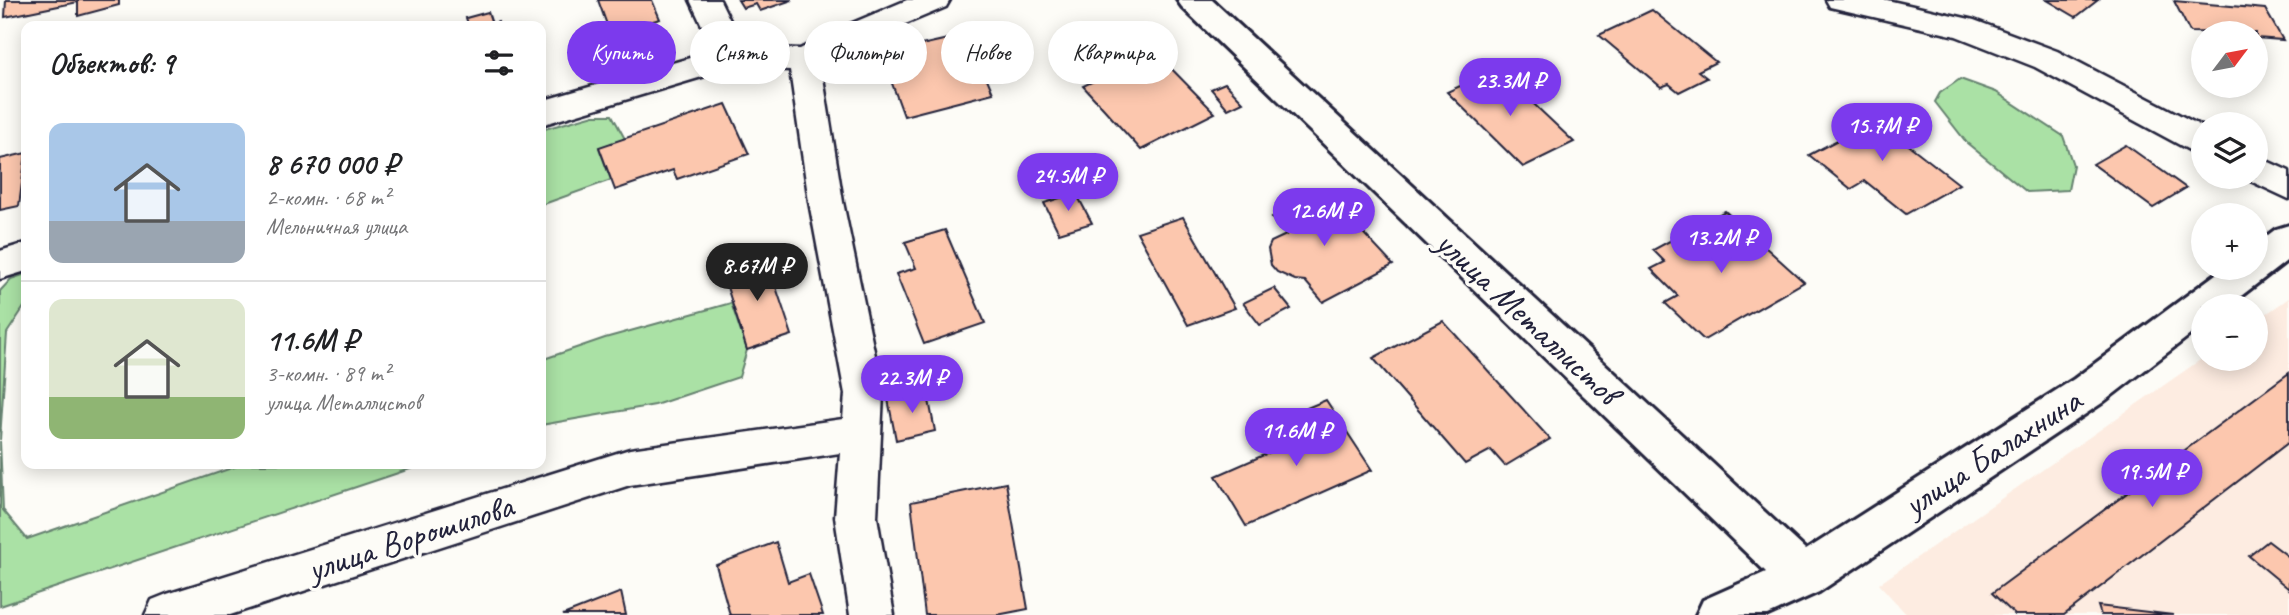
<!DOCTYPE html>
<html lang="ru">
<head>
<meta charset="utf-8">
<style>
	body { margin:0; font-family:Caveat,sans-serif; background:#f6f6f6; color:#202124; height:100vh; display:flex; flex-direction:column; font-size:26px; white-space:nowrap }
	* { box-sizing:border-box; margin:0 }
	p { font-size:23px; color:#757577 }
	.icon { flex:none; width:38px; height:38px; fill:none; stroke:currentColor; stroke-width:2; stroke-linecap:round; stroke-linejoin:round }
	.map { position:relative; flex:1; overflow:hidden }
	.sheet { position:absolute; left:21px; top:21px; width:525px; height:448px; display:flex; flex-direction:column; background:#fff; border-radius:14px; box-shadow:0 4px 18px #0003 }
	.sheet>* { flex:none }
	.top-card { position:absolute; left:567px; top:21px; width:665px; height:63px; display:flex; gap:14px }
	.needle { width:46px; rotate:58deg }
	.buttons { position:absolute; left:2191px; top:21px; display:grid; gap:14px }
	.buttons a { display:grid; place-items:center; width:77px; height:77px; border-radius:50%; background:#fff; box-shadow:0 4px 18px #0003; font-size:35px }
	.price { position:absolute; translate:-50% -60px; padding:0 16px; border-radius:24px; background:#7c3aed; color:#fff; font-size:23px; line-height:46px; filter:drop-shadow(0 2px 4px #0008) }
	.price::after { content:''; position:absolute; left:50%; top:42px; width:21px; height:16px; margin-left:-10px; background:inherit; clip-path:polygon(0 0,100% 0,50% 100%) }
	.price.current { background:#222; color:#fff }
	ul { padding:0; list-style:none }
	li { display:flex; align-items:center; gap:21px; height:175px; padding:0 28px }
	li+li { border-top:2px solid #e0e0e0 }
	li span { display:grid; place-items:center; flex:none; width:196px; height:140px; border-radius:14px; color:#555 }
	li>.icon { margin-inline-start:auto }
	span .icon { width:84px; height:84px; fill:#fffc; stroke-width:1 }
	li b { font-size:30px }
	h2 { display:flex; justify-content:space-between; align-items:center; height:84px; padding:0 28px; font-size:30px }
	.chip { padding:0 24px; border-radius:32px; background:#fff; box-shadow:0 4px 18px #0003; font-size:24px; line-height:63px }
	.chip.current { background:#7c3aed; color:#fff }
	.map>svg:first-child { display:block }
	.built { fill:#fdece1 }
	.green { fill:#aae1a5; stroke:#668270; stroke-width:2 }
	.building { fill:#fcc7ae; stroke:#22223b; stroke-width:2 }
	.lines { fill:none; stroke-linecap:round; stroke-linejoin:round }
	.street-casing { stroke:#22223b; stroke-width:5 }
	.secondary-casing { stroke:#22223b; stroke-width:6 }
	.street { fill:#fdfcf7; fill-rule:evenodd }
	.secondary { fill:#fdfcf7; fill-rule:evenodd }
	.tree { fill:#9ba3a1 }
	.labels { text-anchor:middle; stroke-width:7; stroke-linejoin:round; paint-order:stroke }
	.street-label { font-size:35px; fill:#22223b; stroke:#fdfcf7 }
</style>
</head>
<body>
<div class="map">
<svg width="2289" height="615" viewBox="0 0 2289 615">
	<rect width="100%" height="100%" fill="#fdfcf7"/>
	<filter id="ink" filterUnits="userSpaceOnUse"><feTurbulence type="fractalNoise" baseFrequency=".0143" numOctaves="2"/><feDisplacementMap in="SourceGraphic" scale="14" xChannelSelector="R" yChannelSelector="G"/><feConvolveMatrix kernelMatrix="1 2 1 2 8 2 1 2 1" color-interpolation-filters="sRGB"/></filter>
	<g filter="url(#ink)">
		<polygon class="built" points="2289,298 2289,615 1907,615 1879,584 2203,358 2256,359 2256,321"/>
		<g class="green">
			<polygon points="1960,79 1996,92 2063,136 2073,165 2068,190 2027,192 1967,143 1935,102 1940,93"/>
			<polygon points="594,115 612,115 625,139 599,148 611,180 541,205 541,130"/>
			<polygon points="26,274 26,304 7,333 0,440 0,291 11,279"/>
			<polygon points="731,303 747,350 739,377 655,405 541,425 541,360 605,338"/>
			<polygon points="0,441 3,510 27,539 243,464 425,464 0,606"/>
		</g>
		<g class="building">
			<polygon points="6,0 119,0 119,5 78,16 78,2 5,17"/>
			<polygon points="598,0 652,0 660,19 610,33"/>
			<polygon points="738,0 792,0 760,11 756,4 743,8"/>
			<polygon points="2047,0 2098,0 2076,17"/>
			<polygon points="2174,1 2265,9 2283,40 2256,38 2256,33 2190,32"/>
			<polygon points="1652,10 1716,62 1698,71 1707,78 1679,92 1669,84 1661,87 1599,35"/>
			<polygon points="488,12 492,24 498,22 499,26 469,26 466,18"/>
			<polygon points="948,39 953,50 973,45 993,93 904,116 886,67 913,60 908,48"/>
			<polygon points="1155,52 1215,113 1141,150 1083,86"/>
			<polygon points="1497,69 1574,142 1523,167 1447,92"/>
			<polygon points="1225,83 1243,102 1228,109 1211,89"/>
			<polygon points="726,104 749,154 677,179 673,170 615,190 599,147"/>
			<polygon points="1861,108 1959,184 1906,214 1865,181 1851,189 1809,155 1849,134 1833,122"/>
			<polygon points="2126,145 2186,188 2153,208 2093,164"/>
			<polygon points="26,153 19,206 0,210 0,159"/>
			<polygon points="1325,192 1393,265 1323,302 1305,281 1295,280 1277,272 1271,265 1268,249 1271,242 1286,235 1272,217"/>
			<polygon points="1076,193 1092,223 1059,233 1044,203"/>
			<polygon points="1725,211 1804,282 1704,340 1665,303 1678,296 1651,269 1665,262 1653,250"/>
			<polygon points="1183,217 1235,308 1188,325 1137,232"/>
			<polygon points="945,230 985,323 924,344 896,274 916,268 905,242"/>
			<polygon points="766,257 792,335 747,350 722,271"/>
			<polygon points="1274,288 1291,309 1260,325 1243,303"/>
			<polygon points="1443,321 1550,439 1505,466 1491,450 1465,464 1373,358"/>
			<polygon points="2289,373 2289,442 2064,615 2015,615 1992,593"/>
			<polygon points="927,390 935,431 896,440 888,399"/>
			<polygon points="1326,400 1372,470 1246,526 1216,476 1309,435 1295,413"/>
			<polygon points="1006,483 1028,609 997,615 925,615 911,502"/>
			<polygon points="2268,541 2289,557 2289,589 2249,556"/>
			<polygon points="776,542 788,582 809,574 823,615 730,615 716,565"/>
			<polygon points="621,592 626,615 563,615"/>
			<polygon points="2098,606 2173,615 2101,615"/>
		</g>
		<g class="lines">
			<g class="street-casing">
				<g id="street">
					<polygon points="690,0 720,0 743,47 800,49 850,24 907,0 950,0 946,7 872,38 821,65 843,202 883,394 877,517 894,615 850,615 835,517 840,453 630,485 230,615 145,615 152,600 167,594 630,449 843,419 845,394 809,202 790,70 732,68 541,125 541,101 714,51"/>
					<polygon points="1826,0 1887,0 1974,20 2057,51 2203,127 2203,154 2191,151 2035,67 1956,36 1830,7"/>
					<polygon points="2256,156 2289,171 2289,199 2244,178 2256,177"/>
					<polygon points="26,243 26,271 0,279 0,251"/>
				</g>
			</g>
			<g class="secondary-casing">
				<polygon id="secondary" points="1177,0 1212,0 1806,550 2074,379 2224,268 2256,268 2256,244 2276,229 2289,225 2289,259 2228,306 2203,306 2203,325 2102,403 1819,592 1768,615 1696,615 1703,600 1766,572 1182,7"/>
			</g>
			<use href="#street" class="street"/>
			<use href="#secondary" class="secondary"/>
		</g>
		<circle class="tree" cx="597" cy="43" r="9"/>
	</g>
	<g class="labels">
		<g class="street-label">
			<text transform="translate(1528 317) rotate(43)" y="12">улица Металлистов</text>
			<text transform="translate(1992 452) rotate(-33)" y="12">улица Балахнина</text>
			<text transform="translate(410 537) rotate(-18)" y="12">улица Ворошилова</text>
		</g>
	</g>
</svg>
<div class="buttons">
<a><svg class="needle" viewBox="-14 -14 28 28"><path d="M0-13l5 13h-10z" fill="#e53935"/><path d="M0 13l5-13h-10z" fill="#757577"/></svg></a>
<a><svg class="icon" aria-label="layers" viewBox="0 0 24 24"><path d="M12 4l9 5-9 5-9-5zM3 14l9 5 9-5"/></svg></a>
<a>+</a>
<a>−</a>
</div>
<b class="price" style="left:1510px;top:118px">23.3M ₽</b>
<b class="price" style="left:1882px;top:163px">15.7M ₽</b>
<b class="price" style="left:1068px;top:213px">24.5M ₽</b>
<b class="price" style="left:1324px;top:248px">12.6M ₽</b>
<b class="price" style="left:1721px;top:275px">13.2M ₽</b>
<b class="price current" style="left:757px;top:303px">8.67M ₽</b>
<b class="price" style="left:912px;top:415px">22.3M ₽</b>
<b class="price" style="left:1296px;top:468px">11.6M ₽</b>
<b class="price" style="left:2152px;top:509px">19.5M ₽</b>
<div class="top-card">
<a class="chip current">Купить</a>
<a class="chip">Снять</a>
<a class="chip">Фильтры</a>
<a class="chip">Новое</a>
<a class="chip">Квартира</a>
</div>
<section class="sheet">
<h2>Объектов: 9<svg class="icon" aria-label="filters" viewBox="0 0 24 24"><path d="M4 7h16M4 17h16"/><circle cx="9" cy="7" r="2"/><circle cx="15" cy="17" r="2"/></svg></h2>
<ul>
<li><span style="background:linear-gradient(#a9c7e8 70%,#9aa5b1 0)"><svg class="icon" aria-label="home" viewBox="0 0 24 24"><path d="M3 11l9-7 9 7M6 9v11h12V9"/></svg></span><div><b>8 670 000 ₽</b><p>2-комн. · 68 m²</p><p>Мельничная улица</p></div></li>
<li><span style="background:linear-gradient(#dfe7d0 70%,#8fb573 0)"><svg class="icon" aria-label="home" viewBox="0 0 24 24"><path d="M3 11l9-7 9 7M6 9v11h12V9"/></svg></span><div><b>11.6M ₽</b><p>3-комн. · 89 m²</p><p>улица Металлистов</p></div></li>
</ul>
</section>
</div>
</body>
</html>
